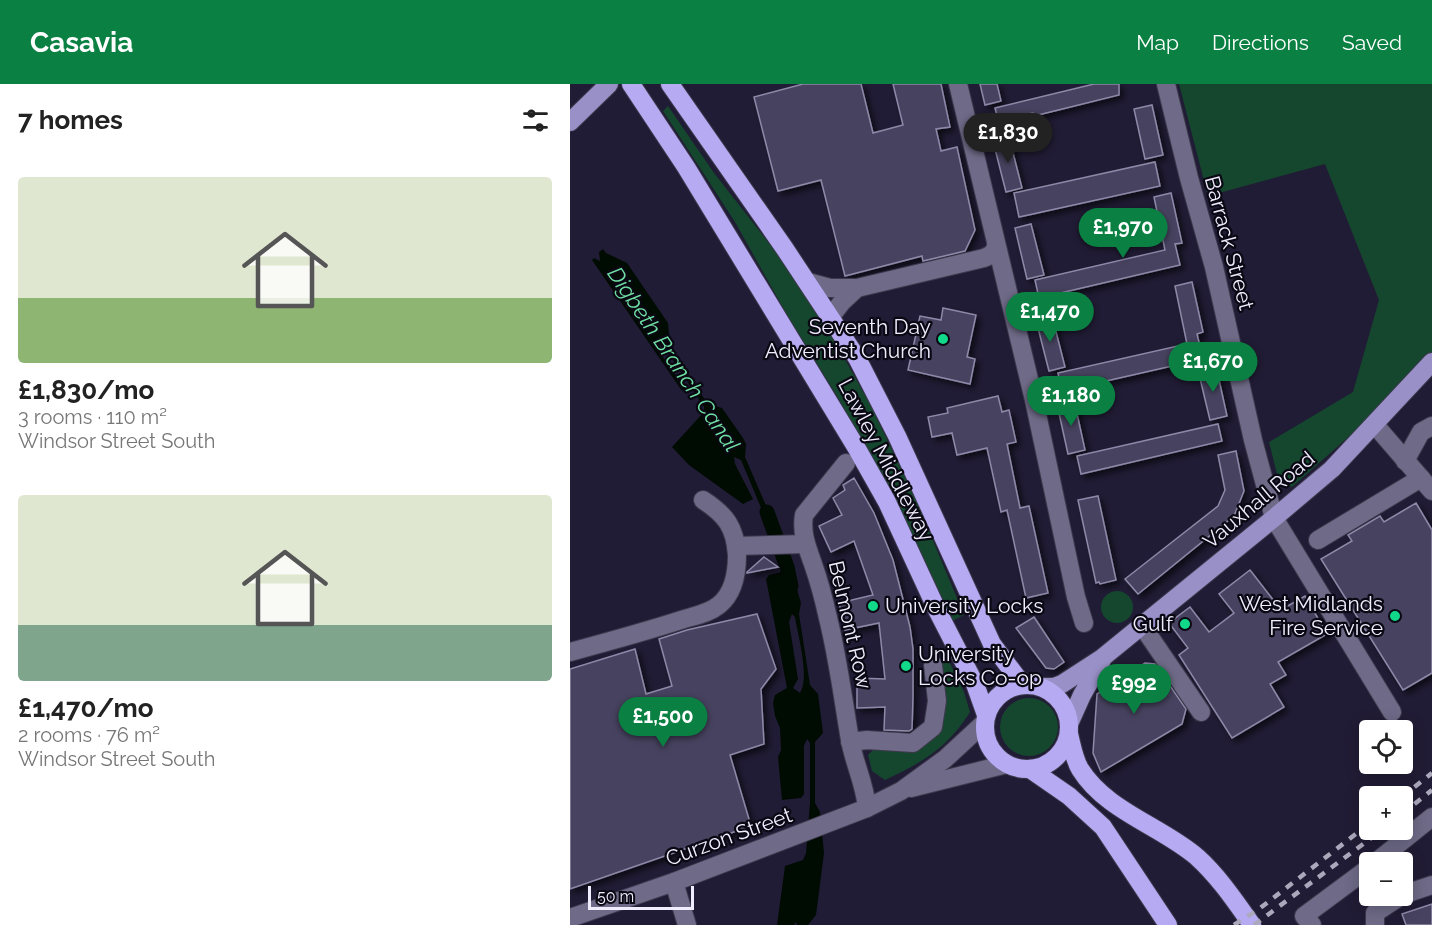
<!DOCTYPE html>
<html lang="en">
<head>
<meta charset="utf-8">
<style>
	body { margin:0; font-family:Raleway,sans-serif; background:#f6f6f6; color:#222; height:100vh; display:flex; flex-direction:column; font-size:22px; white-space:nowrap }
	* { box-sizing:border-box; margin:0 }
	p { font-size:20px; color:#767676 }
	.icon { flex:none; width:33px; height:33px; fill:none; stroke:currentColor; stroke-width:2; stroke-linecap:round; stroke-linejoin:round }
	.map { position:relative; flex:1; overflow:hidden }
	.side { display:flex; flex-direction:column; background:#fff; width:570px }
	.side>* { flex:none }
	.controls { position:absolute; left:789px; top:636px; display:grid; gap:12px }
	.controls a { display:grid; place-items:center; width:54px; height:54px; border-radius:6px; background:#fff; box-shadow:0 3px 15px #0003; font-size:30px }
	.scale { position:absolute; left:18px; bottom:15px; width:106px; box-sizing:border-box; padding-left:6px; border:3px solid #efedfe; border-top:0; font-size:16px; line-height:21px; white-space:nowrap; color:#efedfe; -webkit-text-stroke:4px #0a0813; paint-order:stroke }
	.price { position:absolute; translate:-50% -51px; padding:0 14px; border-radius:21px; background:#0b8043; color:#fff; font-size:20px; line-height:39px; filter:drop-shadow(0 2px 3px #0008) }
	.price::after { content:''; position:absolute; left:50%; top:36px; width:18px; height:14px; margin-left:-9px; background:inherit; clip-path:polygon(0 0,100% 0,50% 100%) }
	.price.selected { background:#222; color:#fff }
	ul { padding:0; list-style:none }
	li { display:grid; align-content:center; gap:12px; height:318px; padding:0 18px }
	li span { display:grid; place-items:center; height:186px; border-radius:6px; color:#555 }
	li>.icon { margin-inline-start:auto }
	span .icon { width:108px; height:108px; fill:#fffc; stroke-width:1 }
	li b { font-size:26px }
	h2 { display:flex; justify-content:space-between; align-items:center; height:72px; padding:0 18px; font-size:26px }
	header { display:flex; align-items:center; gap:36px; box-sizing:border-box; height:84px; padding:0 30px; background:#0b8043; color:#fff }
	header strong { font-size:28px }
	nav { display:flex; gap:33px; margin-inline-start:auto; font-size:21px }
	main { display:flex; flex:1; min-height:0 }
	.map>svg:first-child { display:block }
	.green { fill:#15472e }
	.water { fill:#000b02; fill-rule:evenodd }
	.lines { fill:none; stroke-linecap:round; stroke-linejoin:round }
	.canal { stroke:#000b02; stroke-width:15 }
	.building { fill:#46425e; stroke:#8d89a8; stroke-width:1.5; filter:url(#shadow) }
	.minor-casing { stroke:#3d394d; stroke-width:20 }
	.major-casing { stroke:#3d394d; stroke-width:20 }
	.highway-casing { stroke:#3d394d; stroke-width:20 }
	.minor { stroke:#6e6a87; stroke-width:18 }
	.major { stroke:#9990c7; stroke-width:18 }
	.highway { stroke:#b6aaf2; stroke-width:18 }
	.rail { stroke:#aba8bc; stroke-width:4.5; stroke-dasharray:8 8; stroke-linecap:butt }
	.poi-dot { fill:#12d98a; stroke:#0a0813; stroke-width:2 }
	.labels { text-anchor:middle; stroke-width:4.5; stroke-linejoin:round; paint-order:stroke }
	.street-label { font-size:21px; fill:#efedfe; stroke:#0a0813 }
	.poi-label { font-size:21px; fill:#efedfe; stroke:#0a0813; text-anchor:end }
	.water-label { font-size:22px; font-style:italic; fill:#6fe0a3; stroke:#0a0813 }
</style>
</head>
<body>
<header>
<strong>Casavia</strong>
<nav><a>Map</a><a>Directions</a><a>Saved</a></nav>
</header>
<main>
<section class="side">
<h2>7 homes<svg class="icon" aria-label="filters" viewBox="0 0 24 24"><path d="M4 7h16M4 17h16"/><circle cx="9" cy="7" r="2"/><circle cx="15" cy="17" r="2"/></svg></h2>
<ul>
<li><span style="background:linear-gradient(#dfe7d0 65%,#8fb573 0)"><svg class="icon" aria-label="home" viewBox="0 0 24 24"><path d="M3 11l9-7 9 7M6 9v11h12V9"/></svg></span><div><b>£1,830/mo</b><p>3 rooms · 110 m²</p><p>Windsor Street South</p></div></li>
<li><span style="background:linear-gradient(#dfe7d0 70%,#7fa58c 0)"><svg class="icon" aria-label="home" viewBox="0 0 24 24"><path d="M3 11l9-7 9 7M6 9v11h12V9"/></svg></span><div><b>£1,470/mo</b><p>2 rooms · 76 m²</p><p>Windsor Street South</p></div></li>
</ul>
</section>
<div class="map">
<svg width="862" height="841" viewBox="0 0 862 841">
	<defs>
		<filter id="shadow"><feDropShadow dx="4" dy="4" stdDeviation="3" flood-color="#0009"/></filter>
	</defs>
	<rect width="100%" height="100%" fill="#211c35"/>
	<g class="green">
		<polygon points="609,0 862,0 862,271 801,333 722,403 709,398 699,358 783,308 809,216 755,80 638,112"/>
		<polygon points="98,22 144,89 220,186 264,256 300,320 346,416 394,531 382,537 320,409 267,312 216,229 165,138 93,27"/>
		<circle cx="547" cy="523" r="16"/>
		<path d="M 374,567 L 394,608 L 400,628 C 378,664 351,679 315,696 L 302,687 L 298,671 L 303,666 L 350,662 L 372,633 L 371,571 Z"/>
		<circle cx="459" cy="643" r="29"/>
	</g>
	<g class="water">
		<polygon points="33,165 36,169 57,179 98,239 100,262 104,269 133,313 139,320 152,324 173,354 176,360 175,373 207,447 200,445 171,376 164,373 165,380 183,415 173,420 119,381 102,363 134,328 134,323 95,264 87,260 88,266 115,304 112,307 22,176 24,174 30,177 29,168"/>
		<path d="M 213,483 L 221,485 L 231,519 L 229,530 L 240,601 L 248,610 L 253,649 L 245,658 L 245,719 L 250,728 L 254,769 L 246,831 L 238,841 L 227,841 L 226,838 L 224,841 L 207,841 L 215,782 L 233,776 L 236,769 L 240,719 L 240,659 L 237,655 L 234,662 L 234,710 L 231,714 L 212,716 L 208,673 L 211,666 L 210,644 L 205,632 L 203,619 L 205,611 L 217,604 L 196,495 L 199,491 L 211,488 ZM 222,530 L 225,533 C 228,552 240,593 230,609 L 223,604 L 228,595 L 219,538 Z"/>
	</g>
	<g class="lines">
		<polyline class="canal" points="197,428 217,483 221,502"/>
	</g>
	<g class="building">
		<polygon points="233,0 291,0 303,49 333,41 323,0 371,0 380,43 366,45 371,67 387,63 405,146 395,167 353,177 352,172 275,192 251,96 208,107 184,13"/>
		<polygon points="410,0 427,0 431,17 415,21"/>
		<polygon points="524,0 549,0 549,11 464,32 463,29 428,35 425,24"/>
		<polygon points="582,21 593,71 575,75 564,25"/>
		<polygon points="439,53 452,104 436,108 423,57"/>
		<polygon points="585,78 590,102 449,133 444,109"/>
		<polygon points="601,109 612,159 605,160 610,181 469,214 465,196 595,166 584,113"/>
		<polygon points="461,140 474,191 457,195 445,144"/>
		<polygon points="622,198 633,248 627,250 633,275 492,307 488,289 617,260 605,202"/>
		<polygon points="373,224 406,231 397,273 405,275 400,300 338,286 350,232 371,236"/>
		<polygon points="482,232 495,283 479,287 466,236"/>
		<polygon points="646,282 657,332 640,336 628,286"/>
		<polygon points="428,312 432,328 439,326 446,358 437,360 450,424 459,422 478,509 456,514 437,426 431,428 417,364 387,371 382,349 362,353 358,333 378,329 377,324"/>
		<polygon points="504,316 515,366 498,370 487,320"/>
		<polygon points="648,340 652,357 511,390 507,372"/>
		<polygon points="666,367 674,407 664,432 568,510 555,495 648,422 655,406 648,371"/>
		<polygon points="284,394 304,429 323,476 340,543 343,565 343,613 342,645 339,647 314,646 315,623 287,624 287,594 315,595 309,539 275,546 269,519 303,511 284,457 261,468 249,442 272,431 263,414 275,406 273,401"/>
		<polygon points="528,412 546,496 530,500 529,498 526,499 508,416"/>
		<polygon points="846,419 862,446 862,589 833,606 751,475 782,457 778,451 810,432 814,438"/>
		<polygon points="194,473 208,483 177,489 177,488"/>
		<polygon points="680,486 711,526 735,512 757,550 708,578 716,591 700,600 714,623 662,654 609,571 618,564 599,539 620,523 639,548 664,529 649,510"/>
		<polygon points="187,530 206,585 191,605 194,660 160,671 181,742 0,805 0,585 65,565 76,610 102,602 89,555 117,546"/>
		<polygon points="464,533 494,578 484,585 476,584 446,544"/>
		<polygon points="575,579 585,580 616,625 612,640 531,688 523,669 527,610"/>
		<polygon points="862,820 862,841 836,841 832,830"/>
	</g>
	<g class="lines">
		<g class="minor-casing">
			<g id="minor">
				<polyline points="388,0 464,316 506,513 514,539"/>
				<polyline points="596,0 619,94 644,183 683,356 704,434 822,628"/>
				<path d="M 238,198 L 260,204 L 287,204 L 414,174 C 421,171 425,169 426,161"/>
				<polyline points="261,232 272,218 287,204"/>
				<polyline points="805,341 862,407"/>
				<polyline points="835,377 851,348 862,342"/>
				<path d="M 276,379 L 234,431 C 231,449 237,463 243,480 C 249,497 254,516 258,534 C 268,574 273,615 280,656 C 284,679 295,700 297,724"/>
				<polyline points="748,456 851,394"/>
				<polyline points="166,462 235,460"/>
				<polyline points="573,543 631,628"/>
				<path d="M 0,568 C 37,558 74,548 111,536 C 123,532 138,530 149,521 C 164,509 167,489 167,471 C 165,443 156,431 133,416"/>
				<polyline points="280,658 297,656 343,659 363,643 367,617 363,581"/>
				<polyline points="341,704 437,680"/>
				<polyline points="806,778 862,733"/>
				<polyline points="104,798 117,841"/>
				<polyline points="832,811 862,801"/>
				<polyline points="0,834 104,798 297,724 331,707 375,675 415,638"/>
				<polyline points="742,841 734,832 800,783"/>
				<polyline points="805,841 805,829 831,812"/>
			</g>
		</g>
		<g class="major-casing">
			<g id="major">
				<polyline points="0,38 39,0"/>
				<polyline points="472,603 484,603 492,600 532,574 704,434 762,385 862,278"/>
				<polyline points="499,640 512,611 532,576"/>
			</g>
		</g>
		<g class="highway-casing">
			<g id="highway">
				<polyline points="61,0 116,83 286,363 317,418 368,528 405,600 416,631"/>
				<polyline points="100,0 215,165 287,274 327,352 422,560 449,596 459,601"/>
				<circle cx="457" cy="643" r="42"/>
				<path d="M 499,650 C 502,662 504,675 510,685 C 536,727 591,742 627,773 C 649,793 665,817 682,841"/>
				<polyline points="460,685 499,712 533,743 598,841"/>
			</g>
		</g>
		<use href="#minor" class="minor"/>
		<use href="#major" class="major"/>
		<use href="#highway" class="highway"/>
		<g class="rail">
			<polyline points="832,713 862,689"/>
			<polyline points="832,730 862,706"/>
			<polyline points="664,841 689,825 800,739"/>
			<polyline points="684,841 812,746"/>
		</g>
	</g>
	<g class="poi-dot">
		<circle cx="373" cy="255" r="6"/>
		<circle cx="303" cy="522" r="6"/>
		<circle cx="825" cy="532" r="6"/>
		<circle cx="615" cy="540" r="6"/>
		<circle cx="336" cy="582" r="6"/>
	</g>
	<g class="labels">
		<g class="street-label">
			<text transform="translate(659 159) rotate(75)" y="7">Barrack Street</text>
			<text transform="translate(316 376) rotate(62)" y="7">Lawley Middleway</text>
			<text transform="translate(689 416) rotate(-40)" y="7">Vauxhall Road</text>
			<text transform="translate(280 541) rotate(77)" y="7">Belmont Row</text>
			<text transform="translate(159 753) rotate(-20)" y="7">Curzon Street</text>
		</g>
		<g class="poi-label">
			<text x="361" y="250">Seventh Day<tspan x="361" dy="24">Adventist Church</tspan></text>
			<text x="813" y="527">West Midlands<tspan x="813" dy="24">Fire Service</tspan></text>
			<text x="315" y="529" text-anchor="start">University Locks</text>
			<text x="603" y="547">Gulf</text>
			<text x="348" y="577" text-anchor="start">University<tspan x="348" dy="24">Locks Co-op</tspan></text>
		</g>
		<g class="water-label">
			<text transform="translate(104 275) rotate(56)" y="8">Digbeth Branch Canal</text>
		</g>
	</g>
</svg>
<div class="controls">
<a><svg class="icon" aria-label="locate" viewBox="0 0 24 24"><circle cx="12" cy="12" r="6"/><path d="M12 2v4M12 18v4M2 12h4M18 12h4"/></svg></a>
<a>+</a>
<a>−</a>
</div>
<div class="scale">50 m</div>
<b class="price selected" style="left:438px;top:80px">£1,830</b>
<b class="price" style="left:553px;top:175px">£1,970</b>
<b class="price" style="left:480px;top:259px">£1,470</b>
<b class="price" style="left:643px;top:309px">£1,670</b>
<b class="price" style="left:501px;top:343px">£1,180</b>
<b class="price" style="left:564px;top:631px">£992</b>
<b class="price" style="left:93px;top:664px">£1,500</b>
</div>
</main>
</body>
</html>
